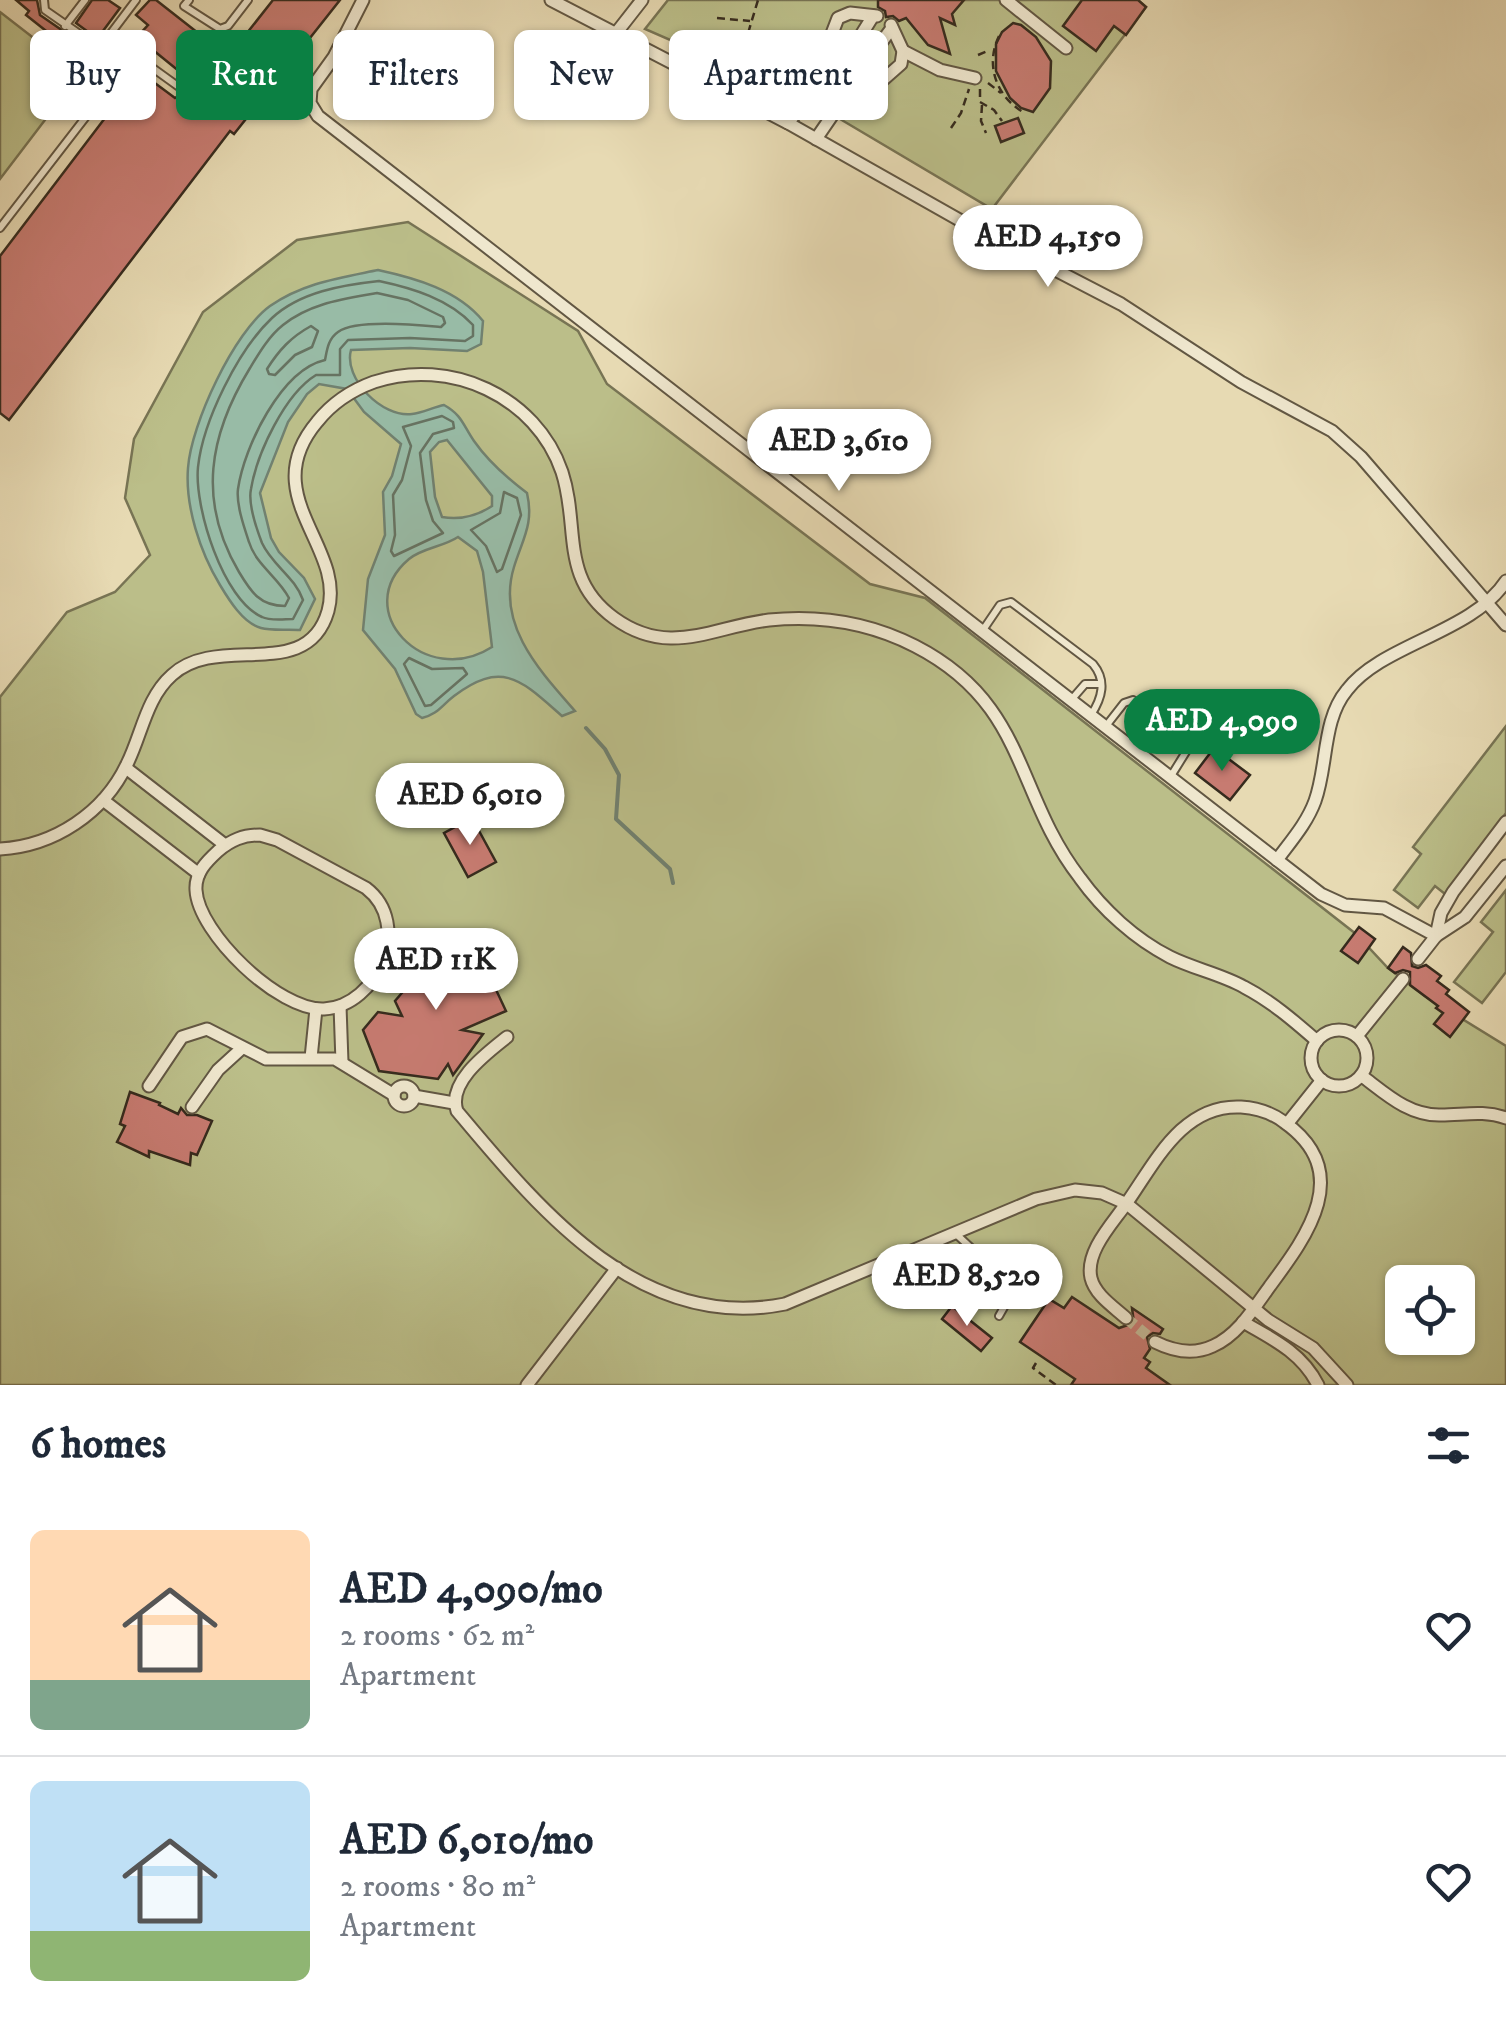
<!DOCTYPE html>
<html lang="en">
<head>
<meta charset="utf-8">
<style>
	body { margin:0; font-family:"IM FELL DW Pica",serif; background:#f6f6f7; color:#1f2937; height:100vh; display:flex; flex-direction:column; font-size:38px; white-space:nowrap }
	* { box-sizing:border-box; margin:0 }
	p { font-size:32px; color:#747a83 }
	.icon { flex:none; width:55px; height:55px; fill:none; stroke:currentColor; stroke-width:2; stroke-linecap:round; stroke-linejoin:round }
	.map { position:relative; height:1385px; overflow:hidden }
	.details { display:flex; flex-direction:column; background:#fff; flex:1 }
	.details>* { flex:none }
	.top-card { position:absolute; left:30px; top:30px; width:1000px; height:90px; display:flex; gap:20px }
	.buttons { position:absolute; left:1385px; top:1265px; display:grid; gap:20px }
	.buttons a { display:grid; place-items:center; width:90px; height:90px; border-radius:15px; background:#fff; box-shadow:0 2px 8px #0004; font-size:50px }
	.price { position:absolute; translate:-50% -85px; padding:0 22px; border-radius:35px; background:#fff; color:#222; font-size:32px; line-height:65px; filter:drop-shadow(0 2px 5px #0008) }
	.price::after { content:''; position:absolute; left:50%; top:60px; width:30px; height:22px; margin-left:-15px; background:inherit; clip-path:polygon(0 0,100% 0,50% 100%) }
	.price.current { background:#0b8043; color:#fff }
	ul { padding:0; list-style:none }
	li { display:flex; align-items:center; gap:30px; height:250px; padding:0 30px }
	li+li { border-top:2px solid #e0e1e3 }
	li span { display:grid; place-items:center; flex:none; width:280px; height:200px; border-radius:15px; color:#555 }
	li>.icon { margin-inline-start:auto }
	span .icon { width:120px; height:120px; fill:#fffc; stroke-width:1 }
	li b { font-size:42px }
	h2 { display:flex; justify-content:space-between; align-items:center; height:120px; padding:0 30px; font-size:42px }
	.tag { padding:0 35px; border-radius:15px; background:#fff; box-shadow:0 2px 8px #0004; font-size:35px; line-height:90px }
	.tag.current { background:#0b8043; color:#fff }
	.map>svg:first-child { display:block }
	.green { fill:#bbbe89; stroke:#787454; stroke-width:2.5; fill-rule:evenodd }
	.water { fill:#98bba6; stroke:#718170; stroke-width:2.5; fill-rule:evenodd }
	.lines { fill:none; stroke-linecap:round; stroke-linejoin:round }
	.shore { stroke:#677362; stroke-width:2.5 }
	.stream { stroke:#718170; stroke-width:4 }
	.building { fill:#c77b71; stroke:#362b1e; stroke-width:2.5 }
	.minor-tunnel { stroke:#c4b795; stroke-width:11; stroke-dasharray:11 5.5; stroke-linecap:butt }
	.service-casing { stroke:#625743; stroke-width:10 }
	.minor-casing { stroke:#625743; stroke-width:15 }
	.path { stroke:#362b1e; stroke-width:2.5; stroke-dasharray:8 5; stroke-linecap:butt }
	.service { stroke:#efe7ce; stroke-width:6 }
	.minor { stroke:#efe7ce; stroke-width:11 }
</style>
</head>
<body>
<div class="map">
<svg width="1506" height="1385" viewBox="0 0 1506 1385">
	<rect width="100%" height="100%" fill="#e7dab3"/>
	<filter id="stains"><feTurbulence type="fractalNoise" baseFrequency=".002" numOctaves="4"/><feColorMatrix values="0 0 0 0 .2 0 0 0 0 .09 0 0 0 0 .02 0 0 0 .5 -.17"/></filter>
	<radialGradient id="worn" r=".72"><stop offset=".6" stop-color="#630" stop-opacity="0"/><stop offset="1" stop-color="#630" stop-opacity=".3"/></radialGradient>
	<g class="green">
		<polygon points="668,0 1138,0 1146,7 992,209 808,100 645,29"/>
		<polygon points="0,12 80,74 0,179"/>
		<path d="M 408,222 L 578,331 L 607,384 L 870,584 L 925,598 L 1356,934 L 1387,967 L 1425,996 L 1506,1046 L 1506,1385 L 0,1385 L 0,697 L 67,612 L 115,592 L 150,555 L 125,498 L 134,439 L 203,312 L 297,240 ZM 1402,1282 L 1458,1282 L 1458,1338 L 1402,1338 Z"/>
		<polygon points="1506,726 1506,813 1445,894 1435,886 1418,908 1394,890 1421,854 1413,847"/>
		<polygon points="1506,890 1506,972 1482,1003 1454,982 1493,932 1481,922"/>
	</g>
	<path class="water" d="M 378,270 C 415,278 458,290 483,321 L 481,344 L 467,351 L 410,348 L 351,350 C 343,378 382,418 412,414 C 422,413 434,407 444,405 C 462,415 463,425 474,441 C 488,461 507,478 527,493 C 534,524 523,538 514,567 C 496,625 540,671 575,711 L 562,716 C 522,681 503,659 454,696 C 441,706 438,714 422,718 L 416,714 L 395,669 L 363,630 L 368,579 L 385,535 L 383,492 L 392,476 L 401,444 L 364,412 L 347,389 L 319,384 L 307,394 L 288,422 L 260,493 L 271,538 L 279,552 L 304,578 L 315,599 L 300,630 C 288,629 272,631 261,628 C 243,623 229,600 220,585 C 200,552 185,506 188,468 C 191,424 234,332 270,306 C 303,283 339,278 378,270 ZM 447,440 L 492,496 L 492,506 C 477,516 460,520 442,517 L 435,497 L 430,452 L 439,442 ZM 458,537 L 477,551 L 483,572 L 492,647 C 425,690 349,610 409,559 C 422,548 443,547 458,537 Z"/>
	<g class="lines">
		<g class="shore">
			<path d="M 379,281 C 412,288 449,299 473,325 L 473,336 L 465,341 L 410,338 L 348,340 L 340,349 L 340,375 L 316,375 C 285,394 257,453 251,489 C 248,503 257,530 262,543 C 272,565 295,577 303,600 L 293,619 C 284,619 270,621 262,617 C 223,600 194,507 198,467 C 203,421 238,350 272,318 C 300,292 342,285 379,281 Z"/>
			<path d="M 377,293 L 408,300 L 443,317 L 445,323 L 441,327 C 418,325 356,319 338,332 C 328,339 327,350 325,360 C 281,370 244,447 238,489 C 236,504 244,527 249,542 C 256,565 278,577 289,598 L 285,606 C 260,606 251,592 239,572 C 197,501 209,435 250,368 C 259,353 269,336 283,325 C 310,303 344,299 377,293 Z"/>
			<path d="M 311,326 L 318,331 L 312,347 L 295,355 L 275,375 L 269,374 L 267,369 C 279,350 291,337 311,326 Z"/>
			<polygon points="442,416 453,422 454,428 433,434 420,453 426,500 433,521 443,533 394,556 391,551 395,535 393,495 402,480 411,446 403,427"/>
			<polygon points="504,492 517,498 521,515 502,569 497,572 486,546 471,530 500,513"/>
			<polygon points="409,658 432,669 463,668 467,674 431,705 425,706 404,664"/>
		</g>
		<polyline class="stream" points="586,728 605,749 619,775 616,819 670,869 673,883"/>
	</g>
	<g class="building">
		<polygon points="16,0 37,0 40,15 92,51 84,61 26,15 29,11"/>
		<polygon points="92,0 108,0 120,8 100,35 95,37 76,23"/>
		<polygon points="150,0 156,0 221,51 229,41 236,47 273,0 340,0 234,134 230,131 9,420 0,413 0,256 140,72 175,98 184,92 190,80 137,37 148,25 136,15"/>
		<polygon points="878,0 964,0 952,14 955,25 940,18 950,54 928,45 906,18 899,21 893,16 886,17 885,11 878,7"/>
		<polygon points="1082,0 1138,0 1146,7 1126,35 1114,26 1096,51 1063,26"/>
		<polygon points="1013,23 1021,25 1036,37 1051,61 1050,88 1033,112 1021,108 1010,98 996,71 996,44 1002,32"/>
		<polygon points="1018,118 1024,133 1001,142 995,126"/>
		<polygon points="1214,748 1250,775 1230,800 1195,773"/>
		<polygon points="472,818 496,862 468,877 444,833"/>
		<polygon points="1359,927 1375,939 1358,963 1341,951"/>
		<polygon points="429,939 475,945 506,1011 462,1030 483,1034 453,1075 448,1064 438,1079 379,1071 363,1030 378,1012 402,1016 395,1001 407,987 422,989 413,966"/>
		<polygon points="1403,947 1411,953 1412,966 1418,968 1426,965 1441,976 1437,981 1449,990 1446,994 1469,1012 1450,1037 1434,1024 1443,1013 1436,1008 1438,1006 1410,985 1410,972 1403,970 1395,973 1388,968"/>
		<polygon points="130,1092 160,1103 159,1105 178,1114 181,1108 187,1115 197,1115 212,1121 197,1155 191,1153 190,1165 149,1151 149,1157 117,1142 125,1126 120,1124"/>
		<polygon points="1072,1297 1119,1328 1134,1323 1132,1308 1163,1329 1160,1334 1153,1333 1147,1337 1150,1349 1144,1358 1150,1362 1146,1368 1170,1385 1071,1385 1075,1379 1020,1342 1049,1299 1064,1308"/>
		<polygon points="952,1306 992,1338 981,1351 942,1319"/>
	</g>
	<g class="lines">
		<polyline class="minor-tunnel" points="1126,1318 1155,1342"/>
		<g class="service-casing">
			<g id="service">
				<polyline points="44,0 45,10 94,44 105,41 136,0"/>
				<polyline points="189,0 184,6 220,29 228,26 248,0"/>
				<polyline points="65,26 85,0"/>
				<polyline points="100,43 98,70 112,82"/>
				<polyline points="0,228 129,61 143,61 179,87"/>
				<path d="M 983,630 L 1000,605 L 1011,602 L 1093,664 C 1107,681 1102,698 1091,715"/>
				<polyline points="1072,699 1085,684 1099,684"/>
				<polyline points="1106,726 1124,703 1133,700 1186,739 1189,747 1171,776"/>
				<polyline points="956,1234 1010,1284 1012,1293 999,1316"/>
			</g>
		</g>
		<g class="minor-casing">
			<g id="minor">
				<polyline points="363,0 334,57 311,89 310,103 318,116 1321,894 1345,905 1384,908 1436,936"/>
				<polyline points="551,0 788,123 963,222 1121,304 1241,382 1332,431 1361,457 1506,625"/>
				<polyline points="1006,0 1066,48"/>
				<polyline points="617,32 642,0"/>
				<polyline points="903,51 940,70 975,78"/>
				<polyline points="826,56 855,67 873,85"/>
				<polyline points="845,61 873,16"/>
				<polyline points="860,71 892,28"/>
				<polyline points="788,123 820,84 828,44 838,18 850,13 877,16"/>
				<polyline points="816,139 840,104 884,79 901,64 903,51 891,25"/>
				<polyline points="126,768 225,845"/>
				<polyline points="103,800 199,874"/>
				<path d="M 260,835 L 277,840 L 366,888 C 413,924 378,1006 324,1009 C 279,1011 198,933 196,890 C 195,873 206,862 218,851 C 231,840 243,835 260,835 Z"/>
				<path d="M 0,849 C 54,846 104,813 127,764 C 142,734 146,698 172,675 C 219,632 307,684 328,611 C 346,546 255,496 317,422 C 332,403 352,390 374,382 C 450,357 536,396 562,472 C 580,527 559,578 614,618 C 669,658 712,627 769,620 C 819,615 870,623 915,646 C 1028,704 1014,793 1080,878 C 1103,910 1135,939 1170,957 C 1194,969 1221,974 1244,987 C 1271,1001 1294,1021 1317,1041"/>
				<path d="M 1277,860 C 1291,841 1307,823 1315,801 C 1328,765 1322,720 1347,690 C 1382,644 1472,633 1506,581"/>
				<polyline points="1436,936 1465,917 1506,866"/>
				<polyline points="1418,959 1436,936 1441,913 1453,892 1506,822"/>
				<polyline points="340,1006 342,1062"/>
				<circle cx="1339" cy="1058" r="28"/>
				<polyline points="1357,1036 1403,979"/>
				<path d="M 507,1037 C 487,1053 447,1082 457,1111 C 540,1210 640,1333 785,1304 L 1036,1199 L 1075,1190 L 1102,1193 L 1127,1204 L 1268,1320 L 1313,1348 L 1347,1385"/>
				<polyline points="311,1058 316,1009"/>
				<path d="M 1362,1076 C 1386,1094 1409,1116 1441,1115 C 1464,1115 1483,1110 1506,1118"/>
				<circle cx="404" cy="1096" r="10"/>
				<polyline points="149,1086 182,1037 207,1029 266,1059 335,1059 394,1095"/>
				<polyline points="414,1096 454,1103"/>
				<polyline points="192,1107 218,1070 241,1049"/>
				<polyline points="1287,1124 1322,1080"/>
				<path d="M 1126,1318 C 1114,1307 1095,1295 1091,1278 C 1085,1252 1112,1224 1126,1204 C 1155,1163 1182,1104 1241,1107 C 1256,1108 1272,1113 1284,1122 C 1355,1172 1307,1236 1270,1286 C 1254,1308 1238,1335 1213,1346 C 1194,1355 1173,1351 1155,1342"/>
				<path d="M 1243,1322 C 1273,1339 1302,1353 1318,1385"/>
				<polyline points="527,1385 617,1268"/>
			</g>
		</g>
		<g class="path">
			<polyline points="717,18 750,21"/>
			<path d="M 999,36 C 985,65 996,96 1023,112"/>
			<polyline points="978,55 990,50"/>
			<polyline points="750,59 749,30 758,0"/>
			<polyline points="988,83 1001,93"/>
			<polyline points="980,89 980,102 994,110 1002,121"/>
			<polyline points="982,105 981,121 986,133"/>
			<polyline points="951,128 961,113 969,89"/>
			<polyline points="1036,1363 1033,1368 1056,1385"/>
		</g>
		<use href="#service" class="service"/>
		<use href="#minor" class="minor"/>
	</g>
	<rect width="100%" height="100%" filter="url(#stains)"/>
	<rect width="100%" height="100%" fill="url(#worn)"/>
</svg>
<div class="buttons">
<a><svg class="icon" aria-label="locate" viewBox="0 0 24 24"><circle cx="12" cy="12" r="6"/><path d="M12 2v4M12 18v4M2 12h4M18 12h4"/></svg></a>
</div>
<b class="price" style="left:1048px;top:290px">AED 4,150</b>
<b class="price" style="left:839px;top:494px">AED 3,610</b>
<b class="price current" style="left:1222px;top:774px">AED 4,090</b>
<b class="price" style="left:470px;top:848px">AED 6,010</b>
<b class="price" style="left:436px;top:1013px">AED 11K</b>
<b class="price" style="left:967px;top:1329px">AED 8,520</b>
<div class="top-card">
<a class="tag">Buy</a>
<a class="tag current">Rent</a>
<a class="tag">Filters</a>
<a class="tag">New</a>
<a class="tag">Apartment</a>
</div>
</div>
<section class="details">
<h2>6 homes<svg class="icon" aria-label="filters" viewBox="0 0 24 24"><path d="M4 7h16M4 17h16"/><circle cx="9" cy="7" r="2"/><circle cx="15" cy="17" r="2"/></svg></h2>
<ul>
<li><span style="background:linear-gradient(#ffd9b3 75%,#7fa58c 0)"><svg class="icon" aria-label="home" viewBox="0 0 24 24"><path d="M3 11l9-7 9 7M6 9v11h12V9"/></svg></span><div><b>AED 4,090/mo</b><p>2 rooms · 62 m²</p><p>Apartment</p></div><svg class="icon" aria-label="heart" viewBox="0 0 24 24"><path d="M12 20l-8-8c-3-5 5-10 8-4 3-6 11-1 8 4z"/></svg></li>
<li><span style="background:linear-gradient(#bfe0f5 75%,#8fb573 0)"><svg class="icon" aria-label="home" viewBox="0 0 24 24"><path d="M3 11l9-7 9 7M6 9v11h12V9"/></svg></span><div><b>AED 6,010/mo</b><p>2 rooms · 80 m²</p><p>Apartment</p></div><svg class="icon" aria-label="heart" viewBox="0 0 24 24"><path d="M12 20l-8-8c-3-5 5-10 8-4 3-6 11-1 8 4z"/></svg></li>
</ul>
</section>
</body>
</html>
